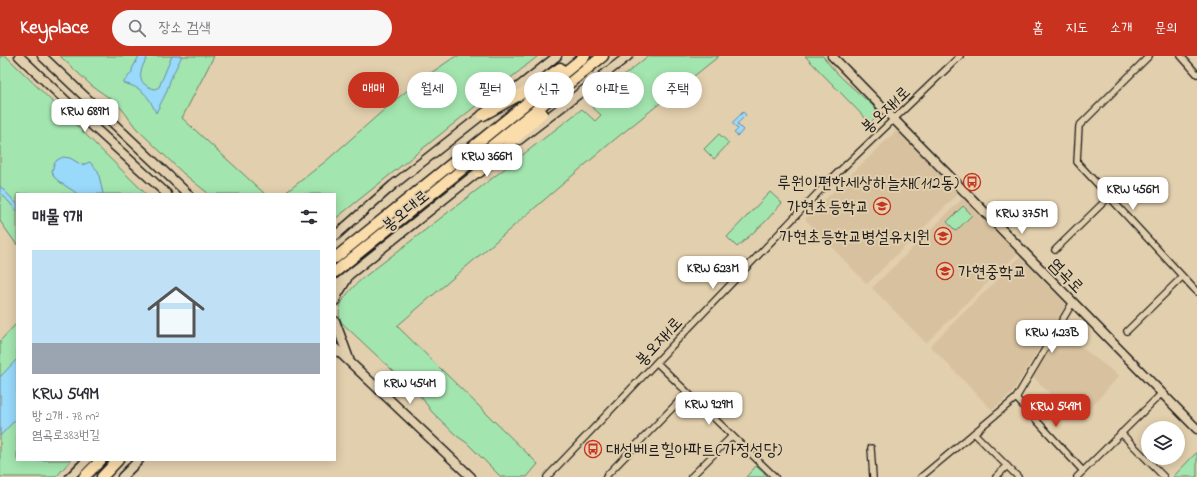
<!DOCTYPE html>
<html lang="ko">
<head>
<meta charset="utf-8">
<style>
	body { margin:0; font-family:"Indie Flower","Poor Story",sans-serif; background:#f7f7f7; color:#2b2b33; height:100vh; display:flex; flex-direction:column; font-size:15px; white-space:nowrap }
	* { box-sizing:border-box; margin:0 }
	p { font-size:13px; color:#7c7c81 }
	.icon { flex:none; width:22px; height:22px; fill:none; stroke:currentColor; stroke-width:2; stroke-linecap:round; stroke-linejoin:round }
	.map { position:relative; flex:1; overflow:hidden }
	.details { position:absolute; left:16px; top:137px; width:320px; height:268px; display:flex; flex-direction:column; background:#fff; border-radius:0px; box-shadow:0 2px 10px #0003 }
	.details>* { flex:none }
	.banner { position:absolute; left:348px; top:16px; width:380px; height:36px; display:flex; gap:8px }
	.buttons { position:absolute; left:1141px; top:365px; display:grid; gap:8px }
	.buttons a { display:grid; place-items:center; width:44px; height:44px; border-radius:50%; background:#fff; box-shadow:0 2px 10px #0003; font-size:20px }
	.price { position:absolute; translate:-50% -34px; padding:0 9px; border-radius:8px; background:#fff; color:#222; font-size:13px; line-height:26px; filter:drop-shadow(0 1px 2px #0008) }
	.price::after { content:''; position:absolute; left:50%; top:24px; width:12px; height:9px; margin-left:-6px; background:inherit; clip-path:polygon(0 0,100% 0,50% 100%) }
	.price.active { background:#c8321e; color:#fff }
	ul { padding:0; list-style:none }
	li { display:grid; align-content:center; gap:8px; height:212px; padding:0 16px }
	li span { display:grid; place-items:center; height:124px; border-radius:0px; color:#555 }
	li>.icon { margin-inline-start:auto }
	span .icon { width:72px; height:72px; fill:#fffc; stroke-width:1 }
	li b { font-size:17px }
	h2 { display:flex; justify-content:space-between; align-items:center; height:48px; padding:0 16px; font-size:17px }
	.tag { padding:0 14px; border-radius:18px; background:#fff; box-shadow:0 2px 10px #0003; font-size:14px; line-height:36px }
	.tag.active { background:#c8321e; color:#fff }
	header { display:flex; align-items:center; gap:24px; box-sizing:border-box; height:56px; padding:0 20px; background:#c8321e; color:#fff }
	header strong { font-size:19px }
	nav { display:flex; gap:22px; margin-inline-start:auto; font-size:14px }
	.search { width:280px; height:36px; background:#f7f7f7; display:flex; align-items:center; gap:10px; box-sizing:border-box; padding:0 14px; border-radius:22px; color:#7c7c81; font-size:15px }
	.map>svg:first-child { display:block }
	.built { fill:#d8c19f }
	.green { fill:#a3e5af; stroke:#608066 }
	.water { fill:#99d9fa; stroke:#678da1 }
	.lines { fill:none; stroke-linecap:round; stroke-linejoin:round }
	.street-casing { stroke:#1c1c1c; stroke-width:8 }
	.secondary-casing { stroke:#1c1c1c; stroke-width:11 }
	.highway-casing { stroke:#1c1c1c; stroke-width:13 }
	.street { stroke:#e2cfad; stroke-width:5.5 }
	.secondary { stroke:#e2cfad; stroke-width:8 }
	.highway { stroke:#fbddab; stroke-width:10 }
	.labels { text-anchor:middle; stroke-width:4; stroke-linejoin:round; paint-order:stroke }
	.street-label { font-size:17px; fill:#1c1c1c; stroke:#e2cfad }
	.poi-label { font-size:17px; fill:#1c1c1c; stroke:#e2cfad; text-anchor:end }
</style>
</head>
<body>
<header>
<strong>Keyplace</strong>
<div class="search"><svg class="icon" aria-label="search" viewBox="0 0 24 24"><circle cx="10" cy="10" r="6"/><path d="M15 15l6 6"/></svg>장소 검색</div>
<nav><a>홈</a><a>지도</a><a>소개</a><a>문의</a></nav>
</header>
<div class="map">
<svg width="1197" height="421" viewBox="0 0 1197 421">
	<rect width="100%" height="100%" fill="#e2cfad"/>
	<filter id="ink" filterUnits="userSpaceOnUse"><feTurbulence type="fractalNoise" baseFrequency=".025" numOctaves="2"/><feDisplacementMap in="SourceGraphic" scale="8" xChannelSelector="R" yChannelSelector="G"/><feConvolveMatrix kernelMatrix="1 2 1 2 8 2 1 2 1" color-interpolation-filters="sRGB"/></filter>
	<g filter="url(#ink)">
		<g class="built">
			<polygon points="897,74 958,138 867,228 805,163"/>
			<polygon points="963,142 1018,197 926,287 872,232"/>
			<polygon points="1020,201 1066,248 1012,337 992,354 930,290"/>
			<polygon points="1063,277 1119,320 1078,365 1030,318"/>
		</g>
		<g class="green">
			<polygon points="0,0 6,0 146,138 17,138 17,189 0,165"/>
			<polygon points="60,0 214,0 182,62 265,138 209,138 184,118 136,72 122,53 111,43 92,30"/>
			<polygon points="456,0 538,0 335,163 335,138 284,138 326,105 394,45 422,23"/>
			<path d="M 648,0 L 719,0 L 614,84 L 397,270 L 538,408 L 527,421 L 501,421 L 467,387 L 457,380 L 432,356 L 422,342 L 342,267 C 332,250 351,233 363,222 L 582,53 L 595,65 L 601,59 L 589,48 Z"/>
			<path d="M 805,0 L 823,0 C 838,22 858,35 876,53 L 876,61 L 870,67 Z"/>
			<polygon points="719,78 729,87 714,103 704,93"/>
			<polygon points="770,136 782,147 765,166 737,191 727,181"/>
			<polygon points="963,150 972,159 956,175 947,166"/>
			<polygon points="17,267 17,404 71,404 56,421 0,421 0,285"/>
			<polygon points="1197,396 1197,421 1173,421"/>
			<polygon points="756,410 768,421 746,421"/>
		</g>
		<g class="water">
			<path d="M 139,0 L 148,0 C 139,15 135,28 155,33 L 159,31 L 172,0 L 182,0 L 171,22 L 166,37 L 156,57 C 148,39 143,32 123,27 L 132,16 L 132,13 Z"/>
			<polygon points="743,56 746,59 737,68 743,74 738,80 734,77 738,73 732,67"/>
			<polygon points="63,101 70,102 82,109 90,106 98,115 103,138 78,138 61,127 54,121 52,115 54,108 57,104"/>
			<polygon points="0,130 17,148 17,155 0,136"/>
			<polygon points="17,303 17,362 0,380 0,321"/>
		</g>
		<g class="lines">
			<g class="street-casing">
				<g id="street">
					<polyline points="1149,0 1079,70 1077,106 1197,236"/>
					<polyline points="1181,0 1197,18"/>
					<polyline points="1055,194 1109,141"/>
					<polyline points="1127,275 1182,221"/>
					<polyline points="657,307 775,421"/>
					<polyline points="1016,342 1083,415"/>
					<polyline points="974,377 1018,421"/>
					<polyline points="1121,377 1164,421"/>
					<polyline points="871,392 873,421"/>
					<polyline points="547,421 828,126 960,0"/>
					<polyline points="606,421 608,418 687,337"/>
					<polyline points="691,421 732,380"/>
					<polyline points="921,421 1016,342 1073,246"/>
					<polyline points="996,421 1007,410"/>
					<polyline points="1077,421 1162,337"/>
				</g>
			</g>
			<g class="secondary-casing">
				<g id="secondary">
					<polyline points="19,0 85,63 167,138"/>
					<polyline points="42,0 188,138"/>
					<polyline points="832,0 1197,373"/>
					<polyline points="497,48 557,0"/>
					<polyline points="519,84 628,0"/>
					<polyline points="335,180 393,129 487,55"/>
					<polyline points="335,230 483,112"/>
					<polyline points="335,245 338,238 347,223"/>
					<polyline points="335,265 349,303"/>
					<polyline points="335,292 471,421"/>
					<polyline points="70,421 87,404"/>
					<polyline points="122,421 139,404"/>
				</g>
			</g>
			<g class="highway-casing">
				<g id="highway">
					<polyline points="483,59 530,33 560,12"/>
					<polyline points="479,116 542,57"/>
					<polyline points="335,202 585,0"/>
					<polyline points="335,216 603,0"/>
					<polyline points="84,421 101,404"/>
					<polyline points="102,421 118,404"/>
				</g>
			</g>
			<use href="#street" class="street"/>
			<use href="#secondary" class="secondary"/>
			<use href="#highway" class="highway"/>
		</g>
	</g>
	<defs>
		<g id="bus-ring" transform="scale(0.9)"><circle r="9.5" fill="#e2cfad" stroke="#c8321e" stroke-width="1.5"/><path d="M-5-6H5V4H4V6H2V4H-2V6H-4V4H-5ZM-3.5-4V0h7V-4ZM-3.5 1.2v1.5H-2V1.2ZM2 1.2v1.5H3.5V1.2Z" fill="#c8321e"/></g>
		<g id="school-ring" transform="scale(0.9)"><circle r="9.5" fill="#e2cfad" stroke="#c8321e" stroke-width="1.5"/><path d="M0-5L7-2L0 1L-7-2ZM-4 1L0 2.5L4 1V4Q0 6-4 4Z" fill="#c8321e"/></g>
	</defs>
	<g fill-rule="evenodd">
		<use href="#bus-ring" x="972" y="126"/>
		<use href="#school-ring" x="882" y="150"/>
		<use href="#school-ring" x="943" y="180"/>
		<use href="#school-ring" x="945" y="215"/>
		<use href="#bus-ring" x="593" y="393"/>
	</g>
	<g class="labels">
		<g class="street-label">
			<text transform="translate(885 53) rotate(-43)" y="6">봉오재1로</text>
			<text transform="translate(405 154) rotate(-39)" y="6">봉오대로</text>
			<text transform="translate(1067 219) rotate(46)" y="6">염곡로</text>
			<text transform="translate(658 285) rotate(-47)" y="6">봉오재1로</text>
		</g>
		<g class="poi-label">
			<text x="959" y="132">루원이편한세상하늘채(112동)</text>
			<text x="869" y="156">가현초등학교</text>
			<text x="930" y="186">가현초등학교병설유치원</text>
			<text x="958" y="221" text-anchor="start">가현중학교</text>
			<text x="606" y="399" text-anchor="start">대성베르힐아파트(가정성당)</text>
		</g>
	</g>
</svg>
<div class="buttons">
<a><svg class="icon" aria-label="layers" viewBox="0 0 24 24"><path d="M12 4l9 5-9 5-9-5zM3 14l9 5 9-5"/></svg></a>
</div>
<b class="price" style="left:85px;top:77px">KRW 689M</b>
<b class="price" style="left:487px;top:122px">KRW 366M</b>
<b class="price" style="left:1133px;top:155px">KRW 456M</b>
<b class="price" style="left:1022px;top:179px">KRW 375M</b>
<b class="price" style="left:713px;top:234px">KRW 623M</b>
<b class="price" style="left:1052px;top:298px">KRW 1.23B</b>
<b class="price" style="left:410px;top:349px">KRW 454M</b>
<b class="price" style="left:709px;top:370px">KRW 929M</b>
<b class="price active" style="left:1056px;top:372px">KRW 549M</b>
<div class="banner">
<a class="tag active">매매</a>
<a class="tag">월세</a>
<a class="tag">필터</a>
<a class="tag">신규</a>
<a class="tag">아파트</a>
<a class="tag">주택</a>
</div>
<section class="details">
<h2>매물 9개<svg class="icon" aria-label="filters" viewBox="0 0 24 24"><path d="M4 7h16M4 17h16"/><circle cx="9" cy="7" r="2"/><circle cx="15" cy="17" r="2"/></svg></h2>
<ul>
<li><span style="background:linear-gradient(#bfe0f5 75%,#9aa5b1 0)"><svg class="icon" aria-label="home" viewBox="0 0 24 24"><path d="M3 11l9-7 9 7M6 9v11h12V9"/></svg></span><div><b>KRW 549M</b><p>방 2개 · 78 m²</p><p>염곡로383번길</p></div></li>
</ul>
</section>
</div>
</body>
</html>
